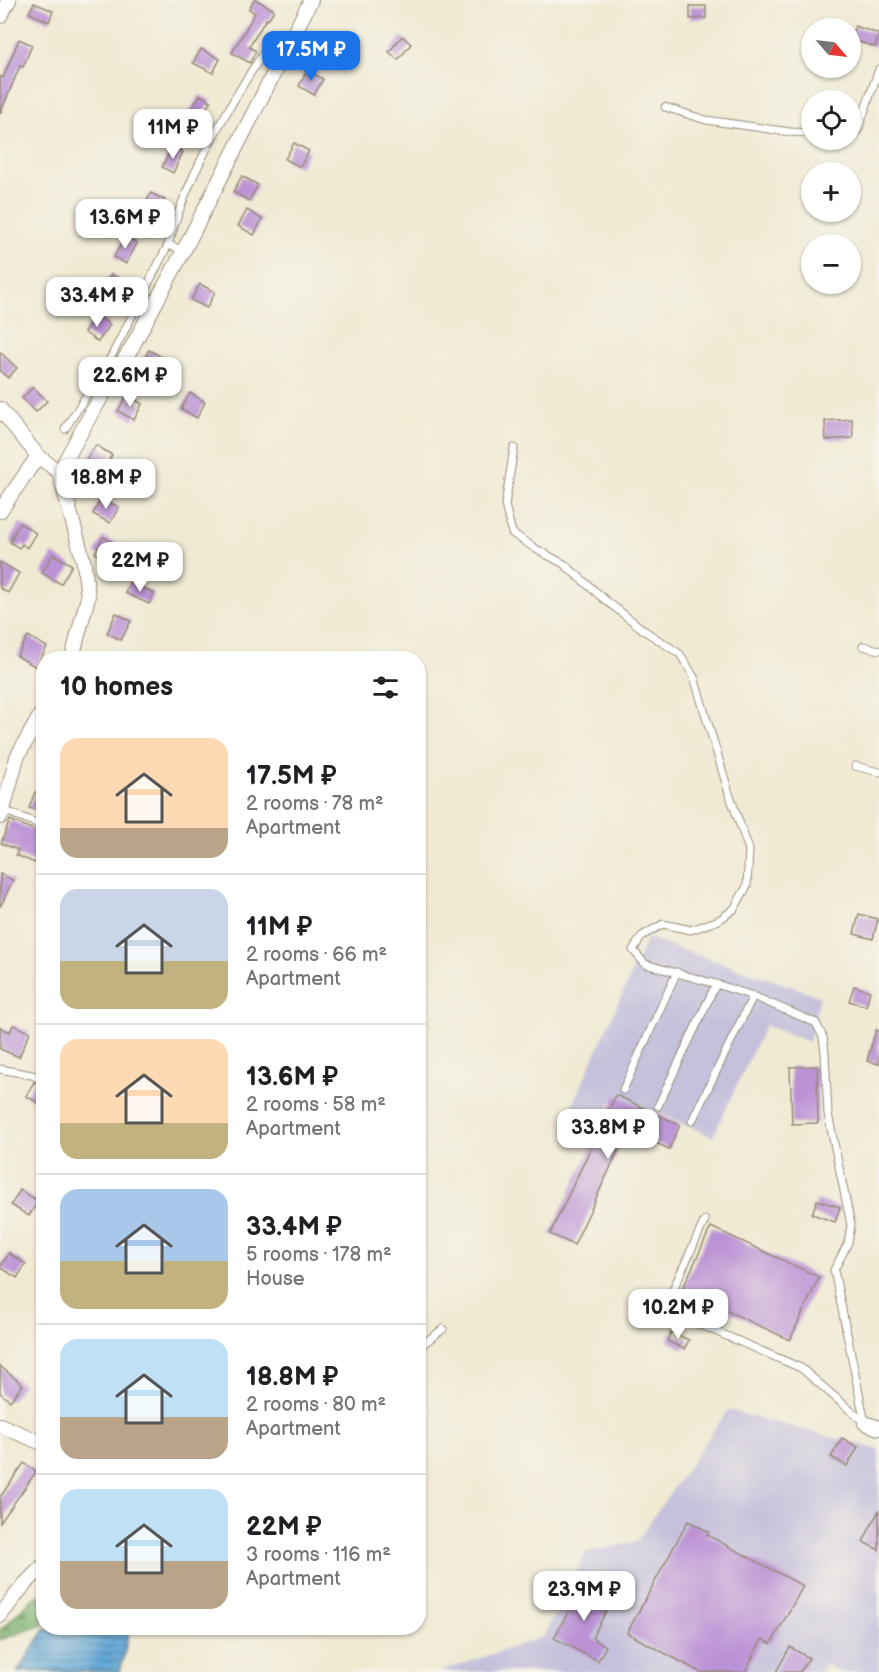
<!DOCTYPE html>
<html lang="en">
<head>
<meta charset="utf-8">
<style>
	body { margin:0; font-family:"Balsamiq Sans",sans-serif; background:#f6f6f6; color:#202124; height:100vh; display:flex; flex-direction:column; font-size:22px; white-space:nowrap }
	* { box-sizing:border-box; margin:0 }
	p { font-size:20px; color:#757577 }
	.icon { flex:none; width:33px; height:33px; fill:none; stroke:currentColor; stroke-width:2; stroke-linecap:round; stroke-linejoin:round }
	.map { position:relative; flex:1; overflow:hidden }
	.side { position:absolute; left:36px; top:651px; width:390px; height:984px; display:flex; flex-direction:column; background:#fff; border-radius:24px; box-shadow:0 2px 4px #0004 }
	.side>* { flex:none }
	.needle { width:39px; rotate:118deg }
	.tools { position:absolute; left:801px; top:18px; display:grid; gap:12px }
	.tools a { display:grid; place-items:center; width:60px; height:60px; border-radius:50%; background:#fff; box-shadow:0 2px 4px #0004; font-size:30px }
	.price { position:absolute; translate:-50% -51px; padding:0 14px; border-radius:12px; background:#fff; color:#222; font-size:20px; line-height:39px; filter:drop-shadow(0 2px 3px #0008) }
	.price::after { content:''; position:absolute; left:50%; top:36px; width:18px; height:14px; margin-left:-9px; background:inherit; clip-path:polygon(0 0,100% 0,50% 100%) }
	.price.active { background:#1a73e8; color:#fff }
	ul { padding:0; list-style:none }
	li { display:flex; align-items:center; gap:18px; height:150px; padding:0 24px }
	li+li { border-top:2px solid #e0e0e0 }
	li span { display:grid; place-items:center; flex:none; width:168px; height:120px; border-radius:18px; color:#555 }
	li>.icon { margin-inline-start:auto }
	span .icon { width:72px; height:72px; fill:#fffc; stroke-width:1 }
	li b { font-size:26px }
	h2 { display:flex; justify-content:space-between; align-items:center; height:72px; padding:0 24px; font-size:26px }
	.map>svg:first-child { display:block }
	.industrial { fill:#c5c0db }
	.forest { fill:url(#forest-firs); stroke:#5a6e46; stroke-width:1.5 }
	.water { fill:url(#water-rules); stroke:#4e687a; stroke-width:1.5 }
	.building { fill:#bb92d5 }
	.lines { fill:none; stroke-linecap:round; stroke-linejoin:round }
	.service-casing { stroke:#968a78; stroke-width:9 }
	.minor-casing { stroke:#968a78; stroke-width:16 }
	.service { stroke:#fff; stroke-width:7 }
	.minor { stroke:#fff; stroke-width:14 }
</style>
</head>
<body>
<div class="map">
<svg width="879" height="1672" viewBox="0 0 879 1672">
	<defs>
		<pattern id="forest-firs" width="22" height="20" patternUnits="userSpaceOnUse" patternTransform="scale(1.5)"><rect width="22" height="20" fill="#7ab26e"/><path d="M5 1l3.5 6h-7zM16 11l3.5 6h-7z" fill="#65915a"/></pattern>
		<pattern id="water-rules" width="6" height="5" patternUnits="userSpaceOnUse" patternTransform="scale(1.5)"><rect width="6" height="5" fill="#61a6d6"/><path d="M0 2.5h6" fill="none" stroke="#5187ad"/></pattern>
	</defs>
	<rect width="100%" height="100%" fill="#f7f3e8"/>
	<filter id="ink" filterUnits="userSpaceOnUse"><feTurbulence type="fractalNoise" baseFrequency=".0167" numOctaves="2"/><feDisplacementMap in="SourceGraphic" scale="12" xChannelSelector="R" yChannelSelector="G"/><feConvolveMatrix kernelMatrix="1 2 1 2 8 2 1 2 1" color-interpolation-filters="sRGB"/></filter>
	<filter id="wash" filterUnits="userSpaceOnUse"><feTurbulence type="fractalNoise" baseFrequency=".008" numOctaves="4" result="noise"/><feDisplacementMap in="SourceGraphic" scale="24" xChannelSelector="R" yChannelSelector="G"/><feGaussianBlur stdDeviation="1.35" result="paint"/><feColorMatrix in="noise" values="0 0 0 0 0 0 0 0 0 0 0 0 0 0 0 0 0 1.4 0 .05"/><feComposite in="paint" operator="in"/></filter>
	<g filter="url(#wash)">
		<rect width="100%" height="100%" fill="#f0ead3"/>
		<g class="industrial">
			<polygon points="647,938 820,996 809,1042 765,1025 713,1137 616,1095 589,1139 566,1120"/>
			<polygon points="728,1410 879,1450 879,1672 839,1672 825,1664 820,1672 439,1672 543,1637 586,1552 636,1542"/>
		</g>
		<polygon class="forest" points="43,1593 43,1625 0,1640 0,1630 33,1598"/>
		<polygon class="water" points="46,1628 130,1628 120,1672 17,1672"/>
		<g id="blocks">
			<g class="building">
				<polygon points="254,0 257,0 274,10 268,20 266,19 249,47 256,51 250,63 232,53 255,13 249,9"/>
				<polygon points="34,3 53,11 49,22 29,13"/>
				<polygon points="690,6 706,6 706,18 690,19"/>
				<polygon points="855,26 879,34 875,47 850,39"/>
				<polygon points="402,36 411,44 398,60 389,52"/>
				<polygon points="19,39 32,45 23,67 20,66 0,114 0,76 3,78"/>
				<polygon points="201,49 220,59 213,73 193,63"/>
				<polygon points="307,70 323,79 314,95 299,86"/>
				<polygon points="200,95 211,101 200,118 189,112"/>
				<polygon points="294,143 309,151 300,167 285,159"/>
				<polygon points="172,147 183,152 173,173 162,167"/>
				<polygon points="242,176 258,185 249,201 233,192"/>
				<polygon points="151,193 165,200 155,219 141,212"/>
				<polygon points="247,210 262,219 254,235 238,226"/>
				<polygon points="125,236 137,243 126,264 114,257"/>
				<polygon points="112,274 128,287 118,300 101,286"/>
				<polygon points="200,284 215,292 207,308 191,300"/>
				<polygon points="96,315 110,325 98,342 84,332"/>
				<polygon points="149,350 164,358 156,374 140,366"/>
				<polygon points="0,352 17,368 8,378 0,371"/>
				<polygon points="33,387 47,401 36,412 22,398"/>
				<polygon points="190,393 205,402 197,418 181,409"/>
				<polygon points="127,395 142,404 134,420 118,411"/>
				<polygon points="852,419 853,438 826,440 825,421"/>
				<polygon points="96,445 112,455 103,470 86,460"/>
				<polygon points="101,498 119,507 110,523 93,514"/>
				<polygon points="20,523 36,533 27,548 22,544 19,548 10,542 13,538 11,538"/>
				<polygon points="103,537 120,546 112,562 95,553"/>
				<polygon points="53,554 72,565 61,584 42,573"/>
				<polygon points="0,562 19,573 8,593 0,588"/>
				<polygon points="130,582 154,593 149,604 125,593"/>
				<polygon points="116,613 131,621 121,640 107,633"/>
				<polygon points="28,636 47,647 36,667 17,656"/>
				<polygon points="35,792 44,795 44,812 29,808"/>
				<polygon points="10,820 44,834 44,842 35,863 16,855 18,850 1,843"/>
				<polygon points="0,874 13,880 0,907"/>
				<polygon points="859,914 878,919 873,939 854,934"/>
				<polygon points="854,986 870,991 866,1006 849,1001"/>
				<polygon points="13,1025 30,1032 19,1057 0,1049 0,1027 10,1032"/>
				<polygon points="876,1030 879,1031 879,1064 867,1061"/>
				<polygon points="817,1066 818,1123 792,1124 790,1067"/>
				<polygon points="34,1082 44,1087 44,1106 26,1096"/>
				<polygon points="616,1095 680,1125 669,1149 628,1130 574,1245 550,1234"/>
				<polygon points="20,1190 38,1201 29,1216 11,1205"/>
				<polygon points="817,1200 840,1207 835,1222 812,1214"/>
				<polygon points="711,1227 819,1277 790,1340 682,1290"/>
				<polygon points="9,1253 26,1264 17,1278 0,1267"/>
				<polygon points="671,1332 689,1340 684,1349 667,1341"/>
				<polygon points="0,1366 23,1385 10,1401 0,1393"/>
				<polygon points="842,1438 858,1447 847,1466 831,1457"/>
				<polygon points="24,1463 36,1472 0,1523 0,1497"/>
				<polygon points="879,1510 879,1550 863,1542"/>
				<polygon points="688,1521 709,1532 707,1535 803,1586 771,1644 762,1639 745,1672 700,1672 627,1633"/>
				<polygon points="584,1582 608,1595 601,1608 606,1611 592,1638 606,1646 598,1661 554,1638"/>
				<polygon points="790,1647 809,1658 800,1672 776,1672"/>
			</g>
		</g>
	</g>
	<g filter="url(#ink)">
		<use href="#blocks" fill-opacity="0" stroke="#968a78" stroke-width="1.5"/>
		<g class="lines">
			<g class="service-casing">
				<g id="service">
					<polyline points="665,107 706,120 790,132 812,133"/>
					<polyline points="850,135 853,135 858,130 879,69"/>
					<path d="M 184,250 L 168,245 C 183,193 204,151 231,105 C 244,83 256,62 272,42"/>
					<polyline points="65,429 111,357 168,245"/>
					<polyline points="514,448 505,505 512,533 536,549 564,564 604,599 645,631 680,654 694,677 729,793 749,850 747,886 734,909 719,920 691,930 663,924 642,936 633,950 645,964 716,984 753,996 816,1023 823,1037 825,1053 828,1114 851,1225 848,1243 834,1270 865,1423"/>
					<polyline points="863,646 879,650"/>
					<polyline points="855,766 879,772"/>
					<polyline points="3,810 44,826"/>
					<polyline points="0,1069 32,1075 44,1081"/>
					<polyline points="623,1090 677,972"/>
					<polyline points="658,1106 716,984"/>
					<polyline points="692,1121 753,996"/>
					<polyline points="705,1220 664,1309 801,1368 865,1423"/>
					<polyline points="418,1348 443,1329"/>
				</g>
			</g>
			<g class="minor-casing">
				<g id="minor">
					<polyline points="0,16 9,0"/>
					<polyline points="0,409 38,456 59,472 84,563 88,597 72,658"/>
					<polyline points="59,472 91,414 132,347 184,250 311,0"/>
					<polyline points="0,511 38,456"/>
					<polyline points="0,817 3,810 17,757 44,709"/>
					<polyline points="865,1423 879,1428"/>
					<polyline points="0,1425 44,1444"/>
					<polyline points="0,1616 23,1586 44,1565"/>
				</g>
			</g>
			<use href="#service" class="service"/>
			<use href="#minor" class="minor"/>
		</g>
	</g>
</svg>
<div class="tools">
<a><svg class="needle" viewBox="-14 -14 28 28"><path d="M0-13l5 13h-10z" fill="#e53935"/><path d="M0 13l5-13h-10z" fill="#757577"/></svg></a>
<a><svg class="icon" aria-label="locate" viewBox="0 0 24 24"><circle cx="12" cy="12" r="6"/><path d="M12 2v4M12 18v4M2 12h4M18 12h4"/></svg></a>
<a>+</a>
<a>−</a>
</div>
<b class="price active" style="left:311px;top:82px">17.5M ₽</b>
<b class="price" style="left:173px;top:160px">11M ₽</b>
<b class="price" style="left:125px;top:250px">13.6M ₽</b>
<b class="price" style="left:97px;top:328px">33.4M ₽</b>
<b class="price" style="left:130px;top:408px">22.6M ₽</b>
<b class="price" style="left:106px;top:510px">18.8M ₽</b>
<b class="price" style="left:140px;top:593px">22M ₽</b>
<b class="price" style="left:608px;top:1160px">33.8M ₽</b>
<b class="price" style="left:678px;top:1340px">10.2M ₽</b>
<b class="price" style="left:584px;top:1622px">23.9M ₽</b>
<section class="side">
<h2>10 homes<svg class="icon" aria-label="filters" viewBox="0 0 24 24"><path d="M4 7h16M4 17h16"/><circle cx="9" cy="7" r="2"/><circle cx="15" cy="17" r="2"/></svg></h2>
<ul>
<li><span style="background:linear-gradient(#ffd9b3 75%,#b9a48a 0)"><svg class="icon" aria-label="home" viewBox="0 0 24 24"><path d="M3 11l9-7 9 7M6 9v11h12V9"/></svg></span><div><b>17.5M ₽</b><p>2 rooms · 78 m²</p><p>Apartment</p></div></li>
<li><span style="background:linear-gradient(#c9d6e8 60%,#c2b280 0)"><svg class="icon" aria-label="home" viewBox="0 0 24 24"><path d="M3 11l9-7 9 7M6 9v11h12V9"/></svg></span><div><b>11M ₽</b><p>2 rooms · 66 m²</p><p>Apartment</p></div></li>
<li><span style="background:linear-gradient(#ffd9b3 70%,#c2b280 0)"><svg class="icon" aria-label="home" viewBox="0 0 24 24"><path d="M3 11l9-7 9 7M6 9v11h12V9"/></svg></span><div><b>13.6M ₽</b><p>2 rooms · 58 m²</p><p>Apartment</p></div></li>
<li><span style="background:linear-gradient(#a9c7e8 60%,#c2b280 0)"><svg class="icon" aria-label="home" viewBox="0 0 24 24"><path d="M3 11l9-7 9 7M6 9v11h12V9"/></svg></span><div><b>33.4M ₽</b><p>5 rooms · 178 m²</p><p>House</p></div></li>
<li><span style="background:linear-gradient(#bfe0f5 65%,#b9a48a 0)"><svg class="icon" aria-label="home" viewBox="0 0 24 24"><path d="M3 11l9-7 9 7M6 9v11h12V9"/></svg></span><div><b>18.8M ₽</b><p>2 rooms · 80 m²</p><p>Apartment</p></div></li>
<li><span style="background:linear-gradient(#bfe0f5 60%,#b9a48a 0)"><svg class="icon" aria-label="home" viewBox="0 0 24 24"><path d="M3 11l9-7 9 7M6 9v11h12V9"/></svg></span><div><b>22M ₽</b><p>3 rooms · 116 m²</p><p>Apartment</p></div></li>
</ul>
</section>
</div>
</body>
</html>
